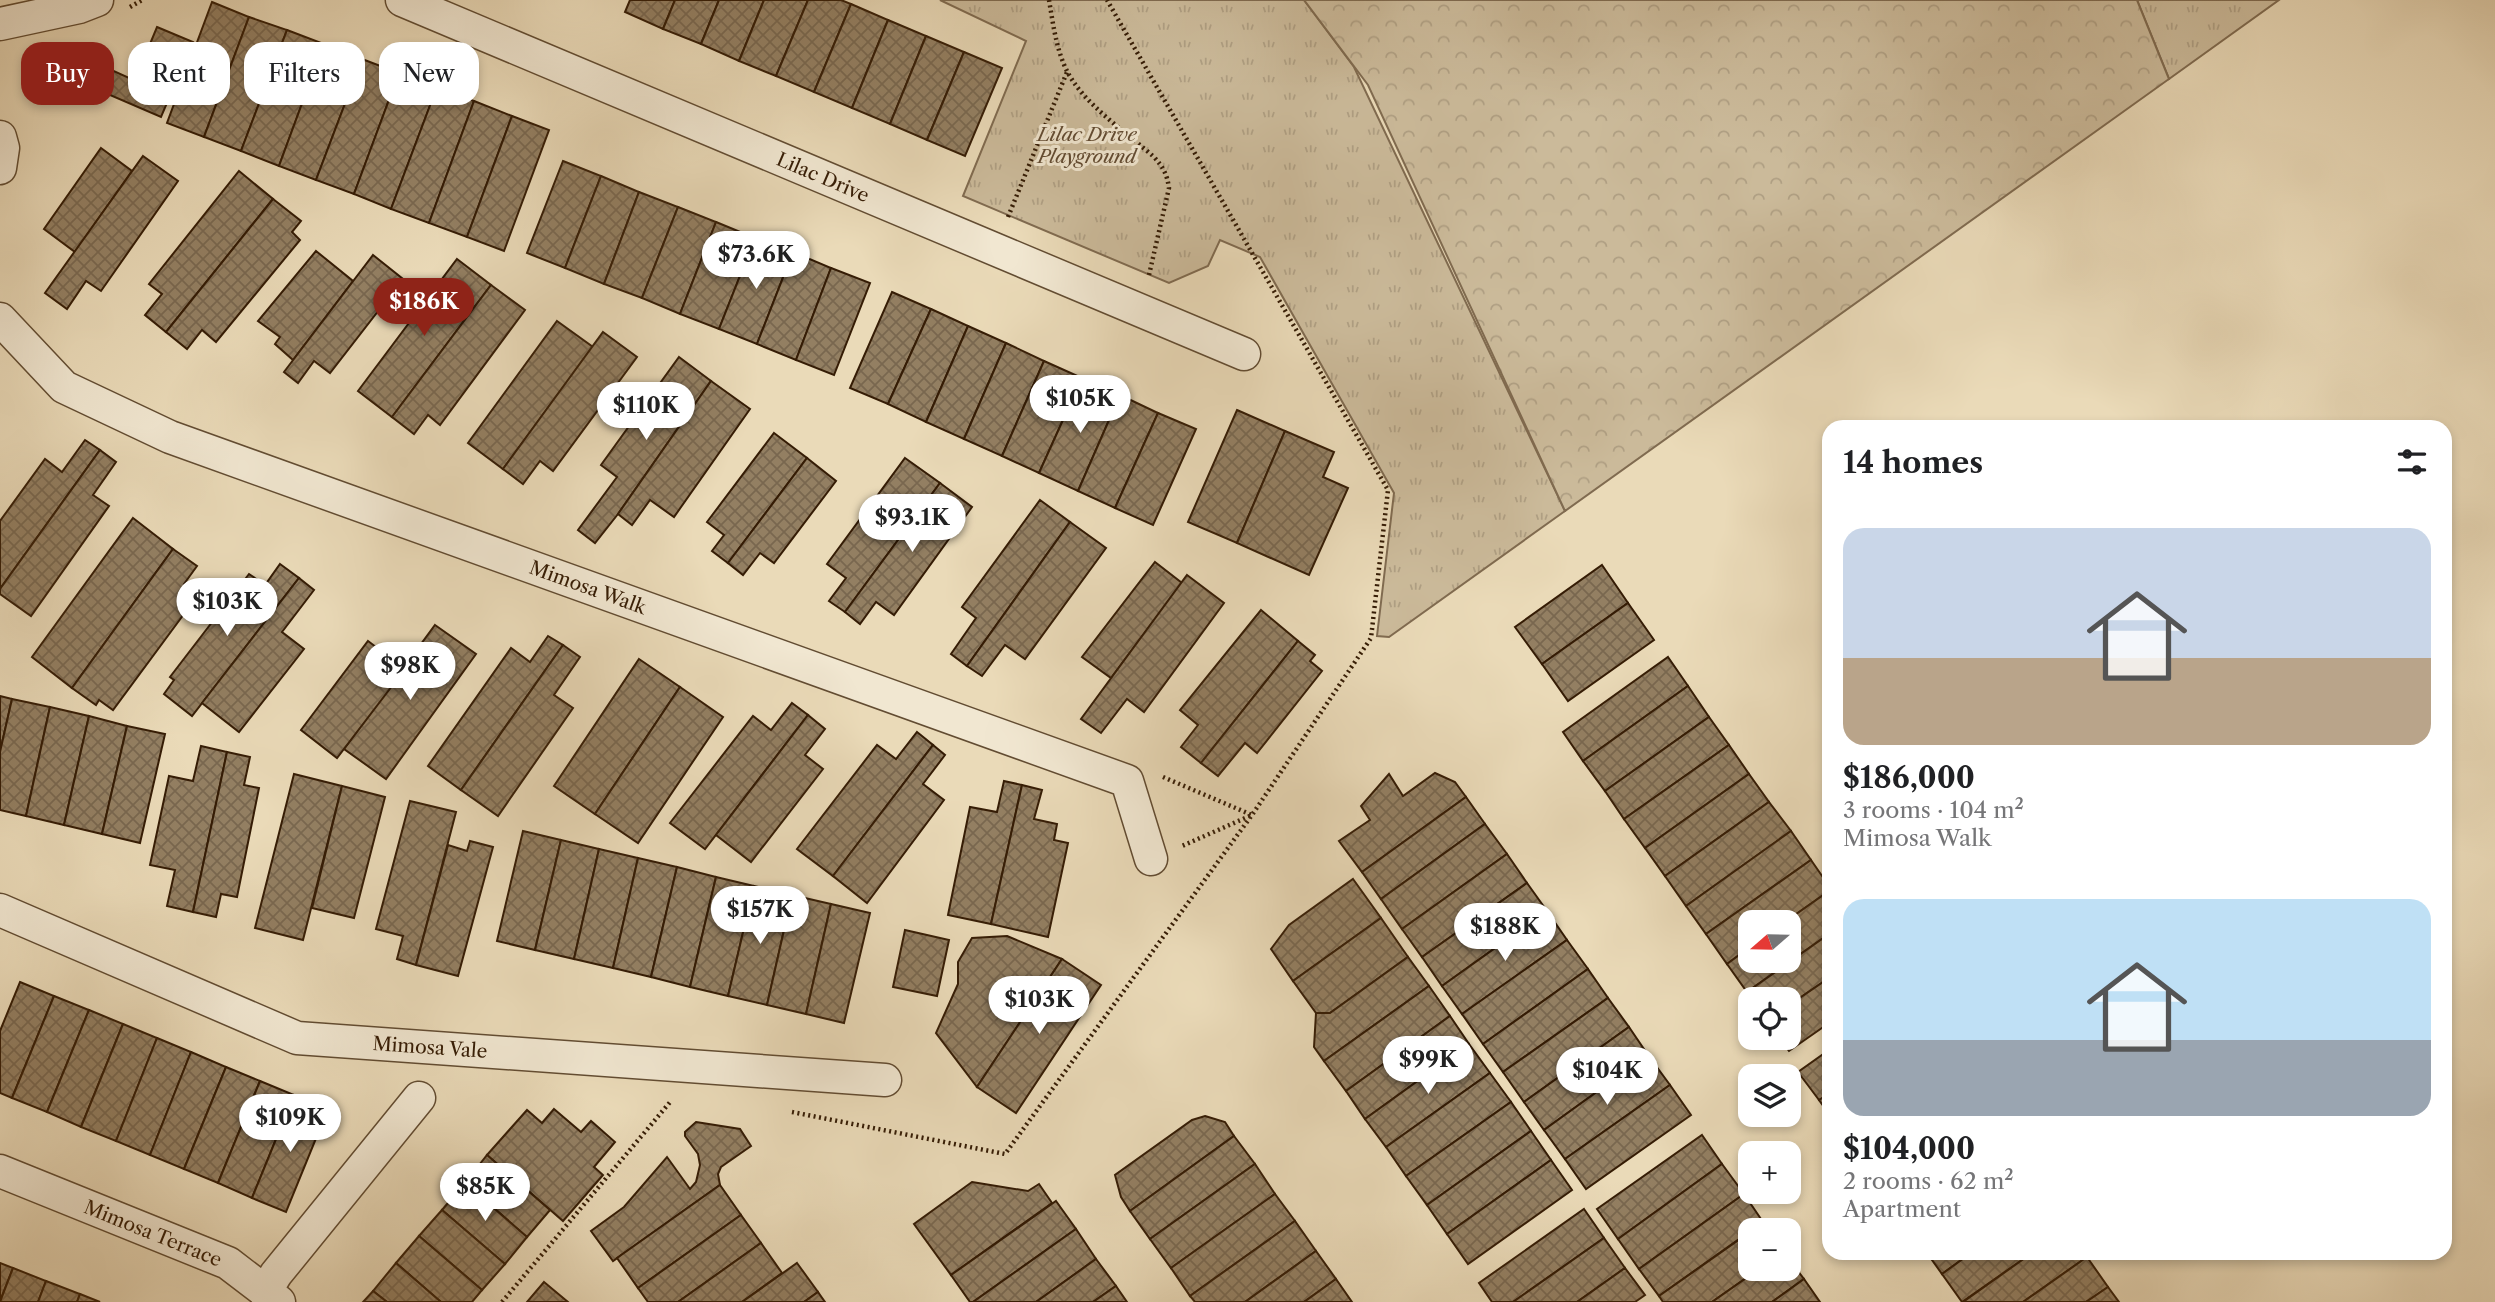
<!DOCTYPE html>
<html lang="en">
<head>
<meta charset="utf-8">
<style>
	body { margin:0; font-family:"Libre Caslon Text",serif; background:#f2f2f2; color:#202124; height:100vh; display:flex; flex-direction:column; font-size:26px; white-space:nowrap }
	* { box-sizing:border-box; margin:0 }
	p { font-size:23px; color:#757577 }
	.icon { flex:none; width:38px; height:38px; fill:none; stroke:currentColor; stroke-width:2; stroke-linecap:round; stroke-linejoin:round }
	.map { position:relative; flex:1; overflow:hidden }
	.details { position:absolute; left:1822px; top:420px; width:630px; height:840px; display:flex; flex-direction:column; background:#fff; border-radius:21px; box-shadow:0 4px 10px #0003 }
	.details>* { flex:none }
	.guide { position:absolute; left:21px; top:42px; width:665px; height:63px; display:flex; gap:14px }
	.needle { width:46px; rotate:250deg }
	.tools { position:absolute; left:1738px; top:910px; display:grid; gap:14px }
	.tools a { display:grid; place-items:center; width:63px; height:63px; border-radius:14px; background:#fff; box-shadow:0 4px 10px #0003; font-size:35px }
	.price { position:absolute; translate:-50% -60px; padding:0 16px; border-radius:24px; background:#fff; color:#222; font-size:23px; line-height:46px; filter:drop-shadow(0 2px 4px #0008) }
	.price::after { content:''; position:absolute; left:50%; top:42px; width:21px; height:16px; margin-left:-10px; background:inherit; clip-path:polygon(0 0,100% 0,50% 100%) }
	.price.active { background:#8f2418; color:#fff }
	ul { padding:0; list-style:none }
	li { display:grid; align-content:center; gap:14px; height:371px; padding:0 21px }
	li span { display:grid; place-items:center; height:217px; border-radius:21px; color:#555 }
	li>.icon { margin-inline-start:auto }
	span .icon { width:126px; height:126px; fill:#fffc; stroke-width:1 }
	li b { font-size:30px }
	h2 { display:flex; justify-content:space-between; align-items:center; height:84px; padding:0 21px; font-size:30px }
	.chip { padding:0 24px; border-radius:21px; background:#fff; box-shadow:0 4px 10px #0003; font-size:24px; line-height:63px }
	.chip.active { background:#8f2418; color:#fff }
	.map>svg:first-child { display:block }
	.grass { fill:url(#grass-tufts); stroke:#806b50; stroke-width:2 }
	.forest { fill:url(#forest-crowns); stroke:#806b50; stroke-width:2 }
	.building { fill:url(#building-cross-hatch); stroke:#351c05; stroke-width:2 }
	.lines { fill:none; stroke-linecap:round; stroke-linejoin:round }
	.street-casing { stroke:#624c32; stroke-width:35 }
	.path { stroke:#351c05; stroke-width:4.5; stroke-dasharray:2 3.5; stroke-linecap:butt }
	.street { stroke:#f1e7d1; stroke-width:32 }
	.labels { text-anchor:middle; stroke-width:6; stroke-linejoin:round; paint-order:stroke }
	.park-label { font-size:19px; font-style:italic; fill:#624b32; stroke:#f1e7d1 }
	.street-label { font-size:19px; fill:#351c05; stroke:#f1e7d1 }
</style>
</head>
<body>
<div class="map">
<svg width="2495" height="1302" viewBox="0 0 2495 1302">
	<defs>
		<pattern id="grass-tufts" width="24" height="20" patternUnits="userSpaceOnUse" patternTransform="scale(1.75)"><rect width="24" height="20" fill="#cbba9a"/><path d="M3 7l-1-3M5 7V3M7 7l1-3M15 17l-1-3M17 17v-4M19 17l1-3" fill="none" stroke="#af9f83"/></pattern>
		<pattern id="forest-crowns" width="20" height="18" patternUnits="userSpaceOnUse" patternTransform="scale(1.75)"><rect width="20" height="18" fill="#cbba9a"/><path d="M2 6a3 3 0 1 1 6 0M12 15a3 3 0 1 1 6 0" fill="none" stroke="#af9f83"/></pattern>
		<pattern id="building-cross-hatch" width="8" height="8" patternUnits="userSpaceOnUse" patternTransform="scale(1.75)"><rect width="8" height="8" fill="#937f62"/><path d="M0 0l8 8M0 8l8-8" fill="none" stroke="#79674f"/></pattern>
	</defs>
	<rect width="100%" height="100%" fill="#eadab8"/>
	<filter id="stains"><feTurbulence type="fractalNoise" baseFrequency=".00286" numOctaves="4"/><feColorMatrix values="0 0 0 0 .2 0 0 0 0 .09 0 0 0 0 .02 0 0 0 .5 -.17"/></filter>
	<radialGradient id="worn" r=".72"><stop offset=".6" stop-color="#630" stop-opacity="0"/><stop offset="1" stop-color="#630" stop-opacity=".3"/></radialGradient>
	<g class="grass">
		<polygon points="940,0 1304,0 1354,67 1565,511 1389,637 1377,636 1394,493 1260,257 1220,240 1208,266 1169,283 963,196 1026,41"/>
		<polygon points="2137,0 2279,0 2169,79"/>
	</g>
	<polygon class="forest" points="1304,0 2137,0 2169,79 1565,511 1368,85"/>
	<g class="building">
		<polygon points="630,0 675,0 663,29 625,12"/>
		<polygon points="675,0 719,0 701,44 663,29"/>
		<polygon points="719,0 764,0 739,61 701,44"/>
		<polygon points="764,0 808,0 776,76 739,61"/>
		<polygon points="808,0 841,0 851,4 814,92 776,76"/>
		<polygon points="212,2 249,17 204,137 167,123"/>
		<polygon points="851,4 888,20 852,108 814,92"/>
		<polygon points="249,17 287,30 241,151 204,137"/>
		<polygon points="888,20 926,36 890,124 852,108"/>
		<polygon points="157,27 193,42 161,117 96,89 105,67 140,83 150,58 145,56"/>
		<polygon points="287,30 324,44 279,166 241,151"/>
		<polygon points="926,36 964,52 927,140 890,124"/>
		<polygon points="324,44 362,59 316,180 279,166"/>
		<polygon points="964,52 1002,68 965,156 927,140"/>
		<polygon points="362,59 399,73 354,194 316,180"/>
		<polygon points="399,73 437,87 391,209 354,194"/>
		<polygon points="437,87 474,101 429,223 391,209"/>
		<polygon points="474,101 512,116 467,237 429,223"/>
		<polygon points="512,116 549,130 504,251 467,237"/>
		<polygon points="101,148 132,171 75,252 44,229"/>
		<polygon points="143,156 178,181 101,291 86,281 67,309 45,293"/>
		<polygon points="563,161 601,176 565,268 527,253"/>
		<polygon points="239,171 273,199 166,332 145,315 162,294 149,284"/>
		<polygon points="601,176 639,192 604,284 565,268"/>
		<polygon points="639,192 678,207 642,298 604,284"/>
		<polygon points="273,199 301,221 292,232 300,240 216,342 202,330 187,349 166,332"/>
		<polygon points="678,207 716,222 680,314 642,298"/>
		<polygon points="716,222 755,238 719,329 680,314"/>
		<polygon points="755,238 793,252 757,344 719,329"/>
		<polygon points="316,251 353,281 293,360 275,344 280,337 258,321"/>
		<polygon points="793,252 831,268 796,360 757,344"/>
		<polygon points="373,255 403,279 330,373 314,361 298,383 284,372"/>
		<polygon points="457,259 491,285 392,417 358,391"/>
		<polygon points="831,268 870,283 834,375 796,360"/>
		<polygon points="491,285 525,310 440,425 428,415 414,434 392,417"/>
		<polygon points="892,292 931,309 888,404 850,388"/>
		<polygon points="931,309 968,326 926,422 888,404"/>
		<polygon points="557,321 593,347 503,469 468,443"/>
		<polygon points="968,326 1006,343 964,439 926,422"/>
		<polygon points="603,332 637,357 553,471 540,461 523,484 503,469"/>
		<polygon points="1006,343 1044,361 1002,456 964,439"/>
		<polygon points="679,357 711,381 618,514 595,543 578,530 617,477 601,465"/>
		<polygon points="1044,361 1082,378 1039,473 1002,456"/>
		<polygon points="1082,378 1120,395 1078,491 1039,473"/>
		<polygon points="711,381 750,409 674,517 650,500 632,525 618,514"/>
		<polygon points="1120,395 1158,413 1115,508 1078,491"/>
		<polygon points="1237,410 1285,431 1237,543 1188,522"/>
		<polygon points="1158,413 1196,429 1153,525 1115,508"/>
		<polygon points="1285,431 1334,452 1323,477 1348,488 1309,575 1237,543"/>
		<polygon points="774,433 807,458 728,563 712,551 724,535 707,522"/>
		<polygon points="85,440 100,450 0,589 0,521 45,459 62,472"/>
		<polygon points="100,450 116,462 93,495 109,506 31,616 0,594 0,589"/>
		<polygon points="807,458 836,481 774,563 760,553 743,575 728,563"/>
		<polygon points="905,458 940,483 845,612 829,601 846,578 827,564"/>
		<polygon points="940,483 972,507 894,615 876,602 860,624 845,612"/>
		<polygon points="1040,500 1070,522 967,666 951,654 976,618 962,607"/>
		<polygon points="133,518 173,549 72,688 32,657"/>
		<polygon points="1070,522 1106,548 1025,659 1005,645 982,676 967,666"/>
		<polygon points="173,549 197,566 184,584 198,595 113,710 99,700 96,705 72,688"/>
		<polygon points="1155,562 1182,583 1111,678 1082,657"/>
		<polygon points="280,564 299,578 192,716 164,694 174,680 170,677 249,574 265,585"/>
		<polygon points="1602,565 1628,603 1542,664 1515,627"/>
		<polygon points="1187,575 1224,603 1144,712 1127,699 1101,733 1081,719"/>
		<polygon points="299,578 314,590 282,632 304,649 239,732 202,703"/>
		<polygon points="1628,603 1654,640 1568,701 1542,664"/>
		<polygon points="1261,610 1298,641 1201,763 1181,747 1198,725 1180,710"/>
		<polygon points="435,625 476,654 386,779 344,749"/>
		<polygon points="548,636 563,645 461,790 428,766 511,648 530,662"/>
		<polygon points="368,641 405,669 337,758 301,730"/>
		<polygon points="1298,641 1315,655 1310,661 1322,671 1257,753 1245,743 1218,776 1201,763"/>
		<polygon points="563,645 580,657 554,695 573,708 498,816 461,790"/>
		<polygon points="1668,657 1688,686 1583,761 1563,732"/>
		<polygon points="639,659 680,687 595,814 554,786"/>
		<polygon points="1688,686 1709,717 1605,791 1583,761"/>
		<polygon points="680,687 723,717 638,843 595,814"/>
		<polygon points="0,696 12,699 0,752"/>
		<polygon points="12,699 50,707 26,816 0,810 0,752"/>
		<polygon points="792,703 808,715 705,849 670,823 753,716 771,730"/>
		<polygon points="50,707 89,716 64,825 26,816"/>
		<polygon points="808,715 825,729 805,755 823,769 751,862 716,835"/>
		<polygon points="89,716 127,726 102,834 64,825"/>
		<polygon points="1709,717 1729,745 1624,819 1605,791"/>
		<polygon points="127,726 165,734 140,843 102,834"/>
		<polygon points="917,732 933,745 833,876 797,849 877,745 896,759"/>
		<polygon points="933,745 945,755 923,784 944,800 867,903 833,876"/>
		<polygon points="1729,745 1749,774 1645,848 1624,819"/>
		<polygon points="201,746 227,752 193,912 167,906 175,870 150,865 169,776 193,781"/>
		<polygon points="227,752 250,757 244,785 259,788 237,897 221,894 216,917 193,912"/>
		<polygon points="1435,773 1455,782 1466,797 1362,872 1339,841 1370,820 1361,806 1389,774 1403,796"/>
		<polygon points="294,774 342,786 303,940 255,928"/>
		<polygon points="1749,774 1769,802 1665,876 1645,848"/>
		<polygon points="1004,781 1022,785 991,924 948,915 970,807 997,812"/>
		<polygon points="1022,785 1042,790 1034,819 1057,824 1054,840 1068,843 1048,937 991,924"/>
		<polygon points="342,786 385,797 354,918 312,908"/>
		<polygon points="1466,797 1485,824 1381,899 1362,872"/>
		<polygon points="410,801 456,812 416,965 397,959 403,936 376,929"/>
		<polygon points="1769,802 1791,831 1686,906 1665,876"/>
		<polygon points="1485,824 1507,854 1402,929 1381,899"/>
		<polygon points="523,831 561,840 535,950 497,941"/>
		<polygon points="1791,831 1811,860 1706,934 1686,906"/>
		<polygon points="561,840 599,849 574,959 535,950"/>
		<polygon points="470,841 493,847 458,976 416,965 448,845 467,851"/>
		<polygon points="599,849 638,858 613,968 574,959"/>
		<polygon points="1507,854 1527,883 1422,957 1402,929"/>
		<polygon points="638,858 677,867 651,977 613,968"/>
		<polygon points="1811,860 1829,886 1829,891 1785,922 1750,922 1750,947 1727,964 1706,934"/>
		<polygon points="677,867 716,877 690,987 651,977"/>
		<polygon points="716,877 754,886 728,996 690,987"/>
		<polygon points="1353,879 1381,918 1293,981 1271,949 1289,925"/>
		<polygon points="1527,883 1547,911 1442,986 1422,957"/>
		<polygon points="754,886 792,895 767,1005 728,996"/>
		<polygon points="1829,891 1829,934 1747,992 1727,964 1750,947 1750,961 1788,961 1788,922 1785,922"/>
		<polygon points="792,895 831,904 806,1014 767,1005"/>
		<polygon points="831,904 870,913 844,1023 806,1014"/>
		<polygon points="1547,911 1567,940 1462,1014 1442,986"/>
		<polygon points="1381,918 1408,957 1330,1013 1316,1013 1293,981"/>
		<polygon points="905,930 949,940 937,996 893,987"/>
		<polygon points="1829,934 1829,978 1788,1006 1788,999 1752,999 1747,992"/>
		<polygon points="1007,936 1062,959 977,1087 936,1033 958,984 958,962 972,938"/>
		<polygon points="1567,940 1588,969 1483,1044 1462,1014"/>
		<polygon points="1408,957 1429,986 1324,1061 1314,1047 1316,1013 1330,1013"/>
		<polygon points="1062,959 1101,985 1016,1113 977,1087"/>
		<polygon points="1588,969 1608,998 1503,1072 1483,1044"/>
		<polygon points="1829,978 1829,1023 1789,1051 1779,1038 1788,1038 1788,1006"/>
		<polygon points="20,982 54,996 12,1098 0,1093 0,1031"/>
		<polygon points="1429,986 1450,1016 1346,1091 1324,1061"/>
		<polygon points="54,996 89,1010 47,1112 12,1098"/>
		<polygon points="1608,998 1629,1027 1524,1102 1503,1072"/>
		<polygon points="89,1010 123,1024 81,1127 47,1112"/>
		<polygon points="1450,1016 1469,1044 1365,1119 1346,1091"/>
		<polygon points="123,1024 157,1038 116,1141 81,1127"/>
		<polygon points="1629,1027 1648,1055 1544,1130 1524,1102"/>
		<polygon points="157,1038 191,1052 150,1155 116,1141"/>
		<polygon points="1469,1044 1490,1073 1386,1147 1365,1119"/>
		<polygon points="1829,1050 1829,1094 1819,1100 1798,1072"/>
		<polygon points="191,1052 226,1067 184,1169 150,1155"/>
		<polygon points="1648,1055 1670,1085 1565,1159 1544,1130"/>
		<polygon points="226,1067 260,1081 218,1183 184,1169"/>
		<polygon points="1490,1073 1511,1102 1406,1176 1386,1147"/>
		<polygon points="260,1081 294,1095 252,1198 218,1183"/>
		<polygon points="1670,1085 1691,1115 1586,1189 1565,1159"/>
		<polygon points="1829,1094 1829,1114 1819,1100"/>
		<polygon points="294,1095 328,1109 286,1212 252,1198"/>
		<polygon points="1511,1102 1531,1131 1427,1205 1406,1176"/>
		<polygon points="554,1109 581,1132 591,1121 615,1142 594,1167 603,1175 563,1221 487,1155 527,1110 542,1123"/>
		<polygon points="1205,1116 1225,1122 1234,1136 1130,1211 1121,1197 1115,1175 1192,1120"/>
		<polygon points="696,1122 740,1129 751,1146 721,1167 718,1174 720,1185 613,1261 591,1231 624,1207 667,1157 690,1189 696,1182 700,1165 698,1154 685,1136 685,1132"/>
		<polygon points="1531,1131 1551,1160 1447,1234 1427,1205"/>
		<polygon points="1702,1135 1722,1164 1618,1239 1597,1209"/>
		<polygon points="1234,1136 1255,1164 1150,1239 1130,1211"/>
		<polygon points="487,1155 550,1210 527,1237 465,1183"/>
		<polygon points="1551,1160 1572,1190 1468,1264 1447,1234"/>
		<polygon points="1255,1164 1275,1194 1171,1268 1150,1239"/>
		<polygon points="1722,1164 1744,1194 1639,1269 1618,1239"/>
		<polygon points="972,1182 1028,1191 1039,1184 1052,1203 951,1275 914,1224"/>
		<polygon points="465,1183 527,1237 505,1264 442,1210"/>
		<polygon points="720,1185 741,1215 638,1288 617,1258"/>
		<polygon points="1275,1194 1295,1221 1190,1296 1171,1268"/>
		<polygon points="1744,1194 1763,1222 1659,1296 1639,1269"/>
		<polygon points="1056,1201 1076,1229 973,1302 970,1302 951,1275"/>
		<polygon points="1584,1209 1604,1238 1513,1302 1492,1302 1479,1283"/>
		<polygon points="442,1210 505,1264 482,1290 419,1236"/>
		<polygon points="741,1215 761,1243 678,1302 648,1302 638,1288"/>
		<polygon points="1295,1221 1316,1251 1245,1302 1195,1302 1190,1296"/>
		<polygon points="1076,1229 1096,1259 1036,1302 973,1302"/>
		<polygon points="1750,1232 1750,1269 1759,1269 1712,1302 1663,1302 1659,1296"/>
		<polygon points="419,1236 482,1290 472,1302 441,1302 396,1263"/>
		<polygon points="1604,1238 1625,1268 1577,1302 1513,1302"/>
		<polygon points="761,1243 782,1273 742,1302 678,1302"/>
		<polygon points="1316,1251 1336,1279 1304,1302 1245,1302"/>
		<polygon points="1927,1253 1971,1253 1942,1274"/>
		<polygon points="1971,1253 2032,1253 1962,1302 1942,1274"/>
		<polygon points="2032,1253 2084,1253 2087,1257 2023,1302 1963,1302"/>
		<polygon points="2087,1257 2108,1287 2086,1302 2023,1302"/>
		<polygon points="1788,1258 1804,1279 1772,1302 1712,1302 1759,1269 1788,1269"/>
		<polygon points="1096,1259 1116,1286 1093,1302 1036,1302"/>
		<polygon points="0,1263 13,1268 0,1301"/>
		<polygon points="396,1263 441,1302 387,1302 373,1291"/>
		<polygon points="797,1263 818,1292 804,1302 742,1302"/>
		<polygon points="13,1268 46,1281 38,1302 0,1302"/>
		<polygon points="1625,1268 1645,1295 1635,1302 1577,1302"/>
		<polygon points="1336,1279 1352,1302 1304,1302"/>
		<polygon points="1804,1279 1820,1302 1772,1302"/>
		<polygon points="46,1281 80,1294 77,1302 38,1302"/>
		<polygon points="544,1282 568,1302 527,1302"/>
		<polygon points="1116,1286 1127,1302 1093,1302"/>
		<polygon points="2108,1287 2119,1302 2086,1302"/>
		<polygon points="373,1291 387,1302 363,1302"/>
		<polygon points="818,1292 825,1302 804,1302"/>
		<polygon points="80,1294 100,1302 77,1302"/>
	</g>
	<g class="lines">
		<g class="street-casing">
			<g id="street">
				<polyline points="402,0 1244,354"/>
				<polyline points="0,24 79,7 97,0"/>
				<polyline points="0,137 3,148 0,168"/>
				<polyline points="0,319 64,387 170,437 1127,781 1151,859"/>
				<polyline points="0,910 297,1038 885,1080"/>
				<polyline points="0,1171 228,1263 279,1302"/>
				<polyline points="265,1292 276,1274 419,1098"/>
			</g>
		</g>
		<g class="path">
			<path d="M 1049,0 C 1053,23 1056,48 1066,69 C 1082,103 1126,132 1154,157 C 1163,167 1167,174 1169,188 L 1149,275"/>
			<polyline points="130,7 142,0"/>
			<polyline points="1008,217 1067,72"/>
			<polyline points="1163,777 1252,815 1182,846"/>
			<polyline points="792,1112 1005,1154 1252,815 1371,638 1388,490 1107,0"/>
			<polyline points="502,1302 671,1101"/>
		</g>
		<use href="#street" class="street"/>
	</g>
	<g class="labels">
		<g class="park-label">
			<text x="1087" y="141">Lilac Drive<tspan x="1087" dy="22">Playground</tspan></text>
		</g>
		<g class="street-label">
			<text transform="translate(823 177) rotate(23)" y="7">Lilac Drive</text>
			<text transform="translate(588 587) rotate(20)" y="7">Mimosa Walk</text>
			<text transform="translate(430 1047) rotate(4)" y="7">Mimosa Vale</text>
			<text transform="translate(153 1233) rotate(22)" y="7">Mimosa Terrace</text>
		</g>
	</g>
	<rect width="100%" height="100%" filter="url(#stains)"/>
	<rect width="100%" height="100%" fill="url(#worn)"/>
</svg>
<div class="tools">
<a><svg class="needle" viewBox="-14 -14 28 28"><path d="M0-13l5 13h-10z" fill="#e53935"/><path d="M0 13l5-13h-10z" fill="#757577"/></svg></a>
<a><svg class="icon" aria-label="locate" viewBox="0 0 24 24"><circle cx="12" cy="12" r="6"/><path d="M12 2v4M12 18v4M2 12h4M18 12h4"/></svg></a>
<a><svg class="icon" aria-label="layers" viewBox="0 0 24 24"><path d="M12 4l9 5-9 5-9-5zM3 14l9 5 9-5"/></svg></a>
<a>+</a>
<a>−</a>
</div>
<b class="price" style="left:756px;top:291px">$73.6K</b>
<b class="price active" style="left:424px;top:338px">$186K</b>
<b class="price" style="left:1080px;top:435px">$105K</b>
<b class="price" style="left:646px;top:442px">$110K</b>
<b class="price" style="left:912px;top:554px">$93.1K</b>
<b class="price" style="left:227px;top:638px">$103K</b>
<b class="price" style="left:410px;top:702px">$98K</b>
<b class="price" style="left:760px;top:946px">$157K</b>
<b class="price" style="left:1505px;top:963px">$188K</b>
<b class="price" style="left:1039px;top:1036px">$103K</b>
<b class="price" style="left:1428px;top:1096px">$99K</b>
<b class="price" style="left:1607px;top:1107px">$104K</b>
<b class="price" style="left:290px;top:1154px">$109K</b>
<b class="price" style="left:485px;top:1223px">$85K</b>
<div class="guide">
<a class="chip active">Buy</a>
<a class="chip">Rent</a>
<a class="chip">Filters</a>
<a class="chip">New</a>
</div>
<section class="details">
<h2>14 homes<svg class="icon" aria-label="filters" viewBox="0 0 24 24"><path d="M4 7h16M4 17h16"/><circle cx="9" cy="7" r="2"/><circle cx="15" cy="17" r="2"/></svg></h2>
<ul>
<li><span style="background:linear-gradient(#c9d6e8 60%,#b9a48a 0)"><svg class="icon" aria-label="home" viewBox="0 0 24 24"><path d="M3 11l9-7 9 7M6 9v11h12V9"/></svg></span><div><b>$186,000</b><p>3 rooms · 104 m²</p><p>Mimosa Walk</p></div></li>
<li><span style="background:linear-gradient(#bfe0f5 65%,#9aa5b1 0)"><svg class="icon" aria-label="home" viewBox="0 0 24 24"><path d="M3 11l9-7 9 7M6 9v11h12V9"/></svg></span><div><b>$104,000</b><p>2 rooms · 62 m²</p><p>Apartment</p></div></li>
</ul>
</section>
</div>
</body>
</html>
